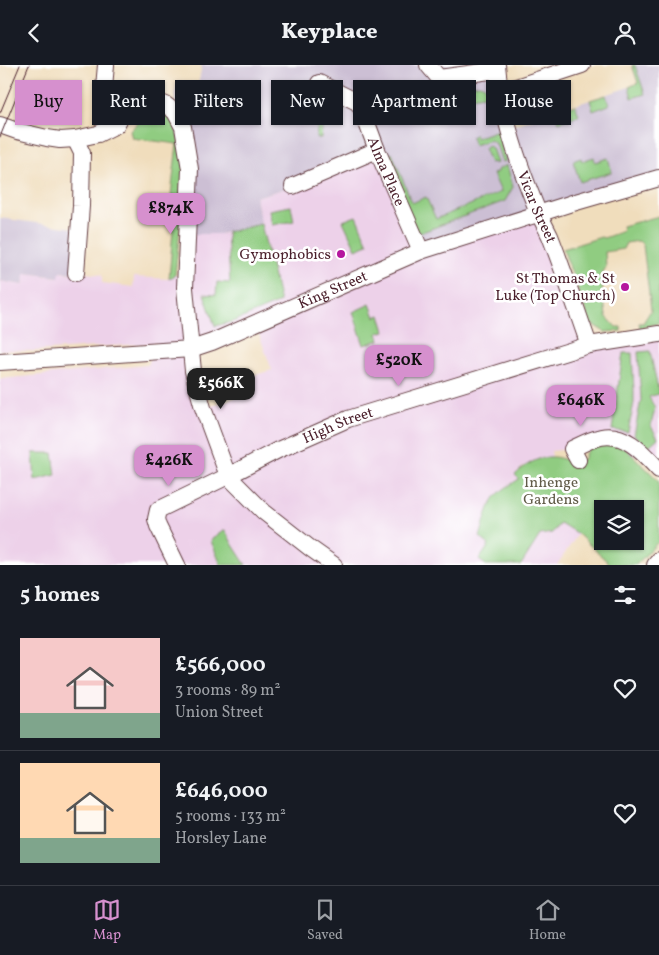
<!DOCTYPE html>
<html lang="en">
<head>
<meta charset="utf-8">
<style>
	body { margin:0; font-family:Vollkorn,serif; background:#242831; color:#f1f3f6; height:100vh; display:flex; flex-direction:column; font-size:19px; white-space:nowrap }
	* { box-sizing:border-box; margin:0 }
	p { font-size:16px; color:#9ea1a6 }
	.icon { flex:none; width:28px; height:28px; fill:none; stroke:currentColor; stroke-width:2; stroke-linecap:round; stroke-linejoin:round }
	.map { position:relative; height:500px; overflow:hidden }
	.sheet { display:flex; flex-direction:column; background:#171b24; flex:1 }
	.sheet>* { flex:none }
	.hud { position:absolute; left:15px; top:15px; width:630px; height:45px; display:flex; gap:10px }
	.fabs { position:absolute; left:594px; top:435px; display:grid; gap:10px }
	.fabs a { display:grid; place-items:center; width:50px; height:50px; border-radius:0px; background:#171b24; box-shadow:0 1px 4px #0004; font-size:25px }
	.price { position:absolute; translate:-50% -42px; padding:0 11px; border-radius:10px; background:#d690ce; color:#111; font-size:16px; line-height:32px; filter:drop-shadow(0 1px 2px #0008) }
	.price::after { content:''; position:absolute; left:50%; top:30px; width:15px; height:11px; margin-left:-8px; background:inherit; clip-path:polygon(0 0,100% 0,50% 100%) }
	.price.on { background:#222; color:#fff }
	ul { padding:0; list-style:none }
	li { display:flex; align-items:center; gap:15px; height:125px; padding:0 20px }
	li+li { border-top:1px solid #363941 }
	li span { display:grid; place-items:center; flex:none; width:140px; height:100px; border-radius:0px; color:#555 }
	li>.icon { margin-inline-start:auto }
	span .icon { width:60px; height:60px; fill:#fffc; stroke-width:1 }
	li b { font-size:21px }
	h2 { display:flex; justify-content:space-between; align-items:center; height:60px; padding:0 20px; font-size:21px }
	.tag { padding:0 18px; border-radius:0px; background:#171b24; box-shadow:0 1px 4px #0004; font-size:18px; line-height:45px }
	.tag.on { background:#d690ce; color:#111 }
	header { display:flex; justify-content:space-between; align-items:center; height:65px; padding:0 20px; background:#171b24; font-size:22px; font-weight:800 }
	.menu { display:flex; justify-content:space-around; align-items:center; height:70px; border-top:1px solid #363941; background:#171b24; font-size:14px; color:#9ea1a6 }
	.menu a { display:grid; justify-items:center; gap:2px }
	.menu .on { color:#d690ce }
	.map>svg:first-child { display:block }
	.built { fill:#edd1e9; fill-rule:evenodd }
	.industrial { fill:#ccbfd4 }
	.green { fill:#90cc81; stroke:#6d7656; fill-rule:evenodd }
	.lines { fill:none; stroke-linecap:round; stroke-linejoin:round }
	.minor-casing { stroke:#633c41; stroke-width:18 }
	.minor { stroke:#fff; stroke-width:16 }
	.tram { stroke:#4a1f2b; stroke-width:1 }
	.poi-dot { fill:#b5179e; stroke:#fff; stroke-width:2 }
	.labels { text-anchor:middle; stroke-width:5; stroke-linejoin:round; paint-order:stroke }
	.street-label { font-size:15px; fill:#4a1f2b; stroke:#fff }
	.poi-label { font-size:15px; fill:#4a1f2b; stroke:#fff; text-anchor:end }
	.park-label { font-size:15px; fill:#625c49; stroke:#fff }
</style>
</head>
<body>
<header><svg class="icon" aria-label="back" viewBox="0 0 24 24"><path d="M15 5l-7 7 7 7"/></svg>Keyplace<svg class="icon" aria-label="person" viewBox="0 0 24 24"><circle cx="12" cy="8" r="4"/><path d="M4 21q1-7 8-7t8 7"/></svg></header>
<div class="map">
<svg width="659" height="500" viewBox="0 0 659 500">
	<rect width="100%" height="100%" fill="#fff"/>
	<filter id="ink" filterUnits="userSpaceOnUse"><feTurbulence type="fractalNoise" baseFrequency=".02" numOctaves="2"/><feDisplacementMap in="SourceGraphic" scale="10" xChannelSelector="R" yChannelSelector="G"/><feConvolveMatrix kernelMatrix="1 2 1 2 8 2 1 2 1" color-interpolation-filters="sRGB"/></filter>
	<filter id="wash" filterUnits="userSpaceOnUse"><feTurbulence type="fractalNoise" baseFrequency=".0096" numOctaves="4" result="noise"/><feDisplacementMap in="SourceGraphic" scale="20" xChannelSelector="R" yChannelSelector="G"/><feGaussianBlur stdDeviation="1.12" result="paint"/><feColorMatrix in="noise" values="0 0 0 0 0 0 0 0 0 0 0 0 0 0 0 0 0 1.4 0 .05"/><feComposite in="paint" operator="in"/></filter>
	<g filter="url(#wash)">
		<rect width="100%" height="100%" fill="#f0ddbc"/>
		<path class="built" d="M 377,85 L 539,148 L 589,279 L 659,269 L 659,405 L 646,391 L 572,384 L 551,386 L 552,392 L 542,393 L 523,402 L 515,410 L 520,414 L 500,427 L 493,437 L 486,452 L 480,472 L 560,458 L 578,469 L 557,500 L 0,500 L 0,314 L 148,300 L 157,278 L 34,286 L 0,285 L 0,216 L 23,220 L 25,208 L 58,212 L 59,207 L 68,208 L 86,208 L 102,210 L 102,218 L 133,222 L 134,212 L 169,214 L 175,210 L 185,214 L 187,169 L 220,169 L 261,159 L 256,132 L 293,121 ZM 255,258 L 272,305 L 246,313 L 250,328 L 203,343 L 191,284 Z"/>
		<g class="industrial">
			<polygon points="202,0 497,0 509,62 638,19 632,0 659,0 659,113 421,186 377,85 293,121 256,132 261,159 220,169 187,169 175,47 175,28 178,16 198,21"/>
			<polygon points="0,153 73,163 76,208 60,207 59,212 25,208 23,220 0,216"/>
		</g>
		<g class="green">
			<polygon points="632,0 635,0 645,29 632,33 629,22 638,18"/>
			<path d="M 479,19 C 485,20 487,23 490,29 L 459,34 L 459,28 L 461,23 L 465,21 Z"/>
			<polygon points="606,30 609,40 593,46 590,35"/>
			<polygon points="338,34 346,37 341,62 323,58 321,73 316,73 319,47 334,52"/>
			<polygon points="575,40 579,50 559,57 555,47"/>
			<path d="M 151,49 C 160,49 166,51 174,56 L 185,102 L 184,142 L 175,141 L 176,131 L 171,130 L 177,79 L 132,73 L 130,66 L 140,55 Z"/>
			<polygon points="498,65 506,96 502,97 496,79 490,75 474,80 471,73 475,69 476,73"/>
			<polygon points="489,81 492,83 497,98 494,99 493,97 490,98 484,83"/>
			<polygon points="392,88 412,138 426,132 436,154 501,127 493,109 497,107 497,105 507,100 513,122 505,136 417,169 386,92"/>
			<polygon points="594,92 595,97 608,93 612,107 580,117 573,96 581,93 582,96"/>
			<polygon points="291,141 294,156 272,160 269,145"/>
			<polygon points="356,151 368,179 356,184 343,156"/>
			<polygon points="659,151 659,258 640,263 639,258 643,258 651,245 643,180 639,176 626,178 623,184 605,187 606,202 601,211 606,251 616,262 621,262 621,266 605,267 590,258 563,184 601,172 604,173 623,166 622,161"/>
			<polygon points="174,153 181,154 175,210 169,214"/>
			<polygon points="261,159 280,237 235,256 215,261 204,229 216,230 217,217 230,218 227,167"/>
			<polygon points="370,239 375,252 380,250 385,266 378,268 380,275 364,280 353,247"/>
			<polygon points="650,286 659,329 649,332 655,343 651,361 658,373 648,382 634,370 641,335 638,287"/>
			<polygon points="623,288 632,288 634,325 634,338 628,367 612,365"/>
			<path d="M 608,376 L 623,381 L 659,416 L 659,476 L 636,500 L 611,500 L 578,469 L 560,458 L 552,468 L 540,470 L 521,500 L 486,500 L 479,495 L 489,480 L 480,472 C 484,459 487,442 496,431 C 502,424 512,419 519,414 L 515,410 C 532,393 554,384 575,401 L 584,393 L 586,387 L 589,382 ZM 602,444 L 635,444 L 635,476 L 602,476 Z"/>
			<polygon points="33,388 53,388 56,410 35,415"/>
			<polygon points="225,465 233,480 246,500 221,500 211,476 214,472"/>
		</g>
	</g>
	<g filter="url(#ink)">
		<g class="lines">
			<g class="minor-casing">
				<g id="minor">
					<polyline points="106,0 104,22 116,60"/>
					<polyline points="428,0 439,13 454,40"/>
					<path id="s1" d="M 497,0 C 501,51 519,100 538,147 C 542,155 546,163 550,171 C 564,207 576,243 589,280"/>
					<polyline points="439,13 497,5"/>
					<path id="s2" d="M 319,18 L 357,37 L 361,42 L 377,85 L 421,186"/>
					<polyline points="501,27 582,0"/>
					<polyline points="0,60 17,66 47,73 60,75 75,74 98,69 116,60 124,46 135,40 145,37 156,36 166,40 175,47 183,62 190,104 185,223 193,306 203,343 228,411 264,447 310,483 334,500"/>
					<polyline points="75,74 82,88 81,141 76,208"/>
					<polyline points="293,121 377,85"/>
					<path id="s3" d="M 0,297 L 191,284 L 212,277 L 421,186 L 569,139 L 659,113"/>
					<path d="M 578,395 L 572,384 C 582,379 591,374 601,372 C 626,367 644,389 659,405"/>
					<path id="s4" d="M 177,500 L 158,461 L 156,454 L 158,445 L 228,411 L 278,385 L 348,354 L 589,280 L 659,269"/>
					<polyline points="655,500 659,495"/>
				</g>
			</g>
			<use href="#minor" class="minor"/>
			<g class="tram">
				<polyline points="0,48 20,0"/>
				<polyline points="0,72 29,0"/>
			</g>
		</g>
	</g>
	<g class="poi-dot">
		<circle cx="341" cy="189" r="5"/>
		<circle cx="625" cy="222" r="5"/>
	</g>
	<g class="labels">
		<g class="street-label">
			<text dy="5" stroke="none"><textPath href="#s2" startOffset="118">Alma Place</textPath></text>
			<text dy="5" stroke="none"><textPath href="#s1" startOffset="148">Vicar Street</textPath></text>
			<text dy="5" stroke="none"><textPath href="#s3" startOffset="345">King Street</textPath></text>
			<text dy="5" stroke="none"><textPath href="#s4" startOffset="259">High Street</textPath></text>
		</g>
		<g class="poi-label">
			<text x="331" y="194">Gymophobics</text>
			<text x="615" y="218">St Thomas &amp; St<tspan x="615" dy="17">Luke (Top Church)</tspan></text>
		</g>
		<g class="park-label">
			<text x="551" y="422">Inhenge<tspan x="551" dy="17">Gardens</tspan></text>
		</g>
	</g>
</svg>
<div class="fabs">
<a><svg class="icon" aria-label="layers" viewBox="0 0 24 24"><path d="M12 4l9 5-9 5-9-5zM3 14l9 5 9-5"/></svg></a>
</div>
<b class="price" style="left:171px;top:170px">£874K</b>
<b class="price" style="left:399px;top:322px">£520K</b>
<b class="price on" style="left:221px;top:345px">£566K</b>
<b class="price" style="left:581px;top:362px">£646K</b>
<b class="price" style="left:169px;top:422px">£426K</b>
<div class="hud">
<a class="tag on">Buy</a>
<a class="tag">Rent</a>
<a class="tag">Filters</a>
<a class="tag">New</a>
<a class="tag">Apartment</a>
<a class="tag">House</a>
</div>
</div>
<section class="sheet">
<h2>5 homes<svg class="icon" aria-label="filters" viewBox="0 0 24 24"><path d="M4 7h16M4 17h16"/><circle cx="9" cy="7" r="2"/><circle cx="15" cy="17" r="2"/></svg></h2>
<ul>
<li><span style="background:linear-gradient(#f6c9c9 75%,#7fa58c 0)"><svg class="icon" aria-label="home" viewBox="0 0 24 24"><path d="M3 11l9-7 9 7M6 9v11h12V9"/></svg></span><div><b>£566,000</b><p>3 rooms · 89 m²</p><p>Union Street</p></div><svg class="icon" aria-label="heart" viewBox="0 0 24 24"><path d="M12 20l-8-8c-3-5 5-10 8-4 3-6 11-1 8 4z"/></svg></li>
<li><span style="background:linear-gradient(#ffd9b3 75%,#7fa58c 0)"><svg class="icon" aria-label="home" viewBox="0 0 24 24"><path d="M3 11l9-7 9 7M6 9v11h12V9"/></svg></span><div><b>£646,000</b><p>5 rooms · 133 m²</p><p>Horsley Lane</p></div><svg class="icon" aria-label="heart" viewBox="0 0 24 24"><path d="M12 20l-8-8c-3-5 5-10 8-4 3-6 11-1 8 4z"/></svg></li>
</ul>
</section>
<nav class="menu">
<a class="on"><svg class="icon" aria-label="map" viewBox="0 0 24 24"><path d="M3 6l6-2 6 2 6-2v14l-6 2-6-2-6 2zM9 4v14M15 6v14"/></svg>Map</a>
<a><svg class="icon" aria-label="saved" viewBox="0 0 24 24"><path d="M7 4h10v16l-5-4-5 4z"/></svg>Saved</a>
<a><svg class="icon" aria-label="home" viewBox="0 0 24 24"><path d="M3 11l9-7 9 7M6 9v11h12V9"/></svg>Home</a>
</nav>
</body>
</html>
